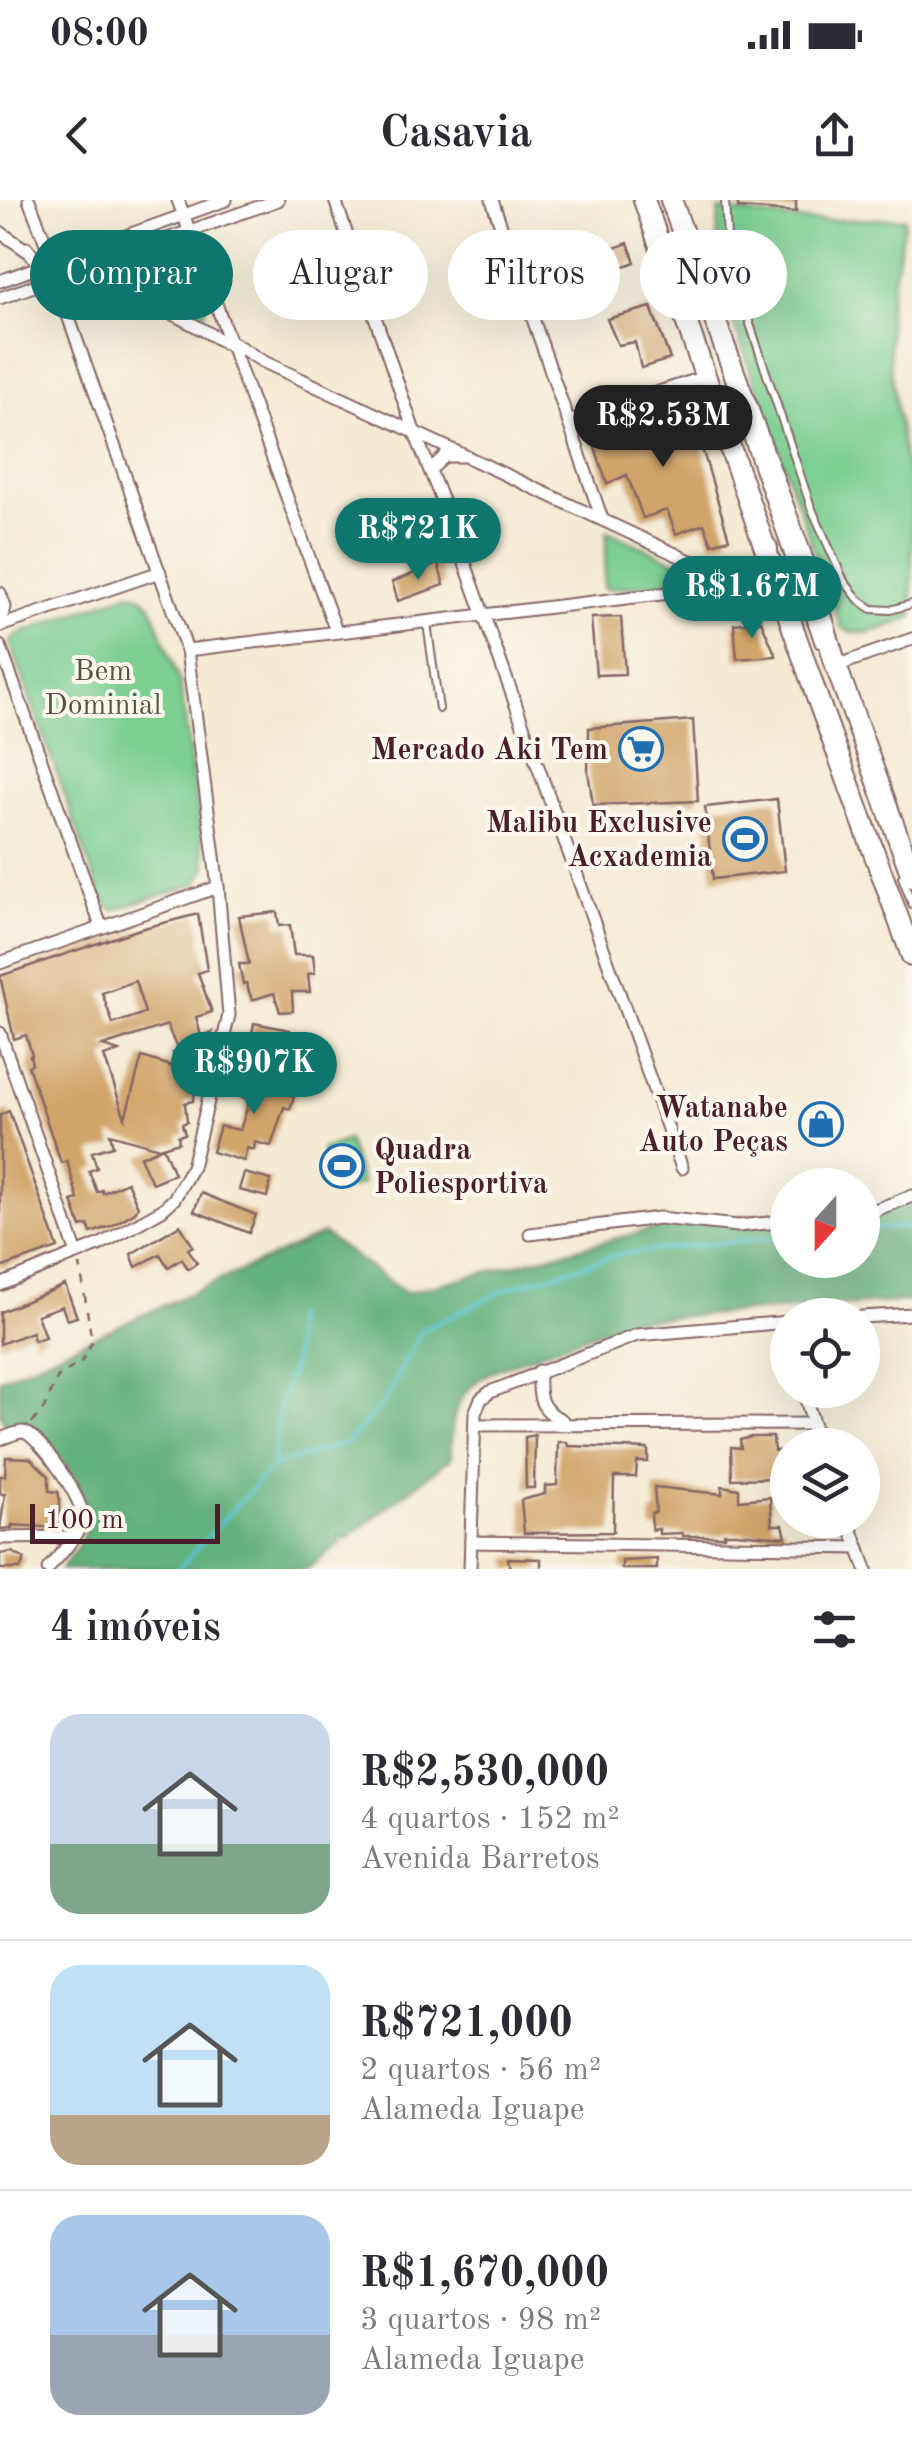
<!DOCTYPE html>
<html lang="pt">
<head>
<meta charset="utf-8">
<style>
	body { margin:0; font-family:"Old Standard TT",serif; background:#f7f7f7; color:#2b2b33; height:100vh; display:flex; flex-direction:column; font-size:38px; white-space:nowrap }
	* { box-sizing:border-box; margin:0 }
	p { font-size:32px; color:#7c7c81 }
	.icon { flex:none; width:55px; height:55px; fill:none; stroke:currentColor; stroke-width:2; stroke-linecap:round; stroke-linejoin:round }
	.map { position:relative; height:1369px; overflow:hidden }
	.side { display:flex; flex-direction:column; background:#fff; flex:1 }
	.side>* { flex:none }
	.guide { position:absolute; left:30px; top:30px; width:852px; height:90px; display:flex; gap:20px }
	.needle { width:65px; rotate:201deg }
	.buttons { position:absolute; left:770px; top:968px; display:grid; gap:20px }
	.buttons a { display:grid; place-items:center; width:110px; height:110px; border-radius:50%; background:#fff; box-shadow:0 10px 40px #0002; font-size:50px }
	.scale { position:absolute; left:30px; bottom:25px; width:190px; box-sizing:border-box; padding-left:10px; border:5px solid #4a1f2b; border-top:0; font-size:28px; line-height:35px; white-space:nowrap; color:#4a1f2b; -webkit-text-stroke:8px #fbf7ec; paint-order:stroke }
	.price { position:absolute; translate:-50% -85px; padding:0 22px; border-radius:35px; background:#0f766e; color:#fff; font-size:32px; line-height:65px; filter:drop-shadow(0 2px 5px #0008) }
	.price::after { content:''; position:absolute; left:50%; top:60px; width:30px; height:22px; margin-left:-15px; background:inherit; clip-path:polygon(0 0,100% 0,50% 100%) }
	.price.selected { background:#222; color:#fff }
	ul { padding:0; list-style:none }
	li { display:flex; align-items:center; gap:30px; height:250px; padding:0 50px }
	li+li { border-top:2px solid #e1e1e2 }
	li span { display:grid; place-items:center; flex:none; width:280px; height:200px; border-radius:30px; color:#555 }
	li>.icon { margin-inline-start:auto }
	span .icon { width:120px; height:120px; fill:#fffc; stroke-width:1 }
	li b { font-size:42px }
	h2 { display:flex; justify-content:space-between; align-items:center; height:120px; padding:0 50px; font-size:42px }
	.chip { padding:0 35px; border-radius:45px; background:#fff; box-shadow:0 10px 40px #0002; font-size:35px; line-height:90px }
	.chip.selected { background:#0f766e; color:#fff }
	.status { display:flex; justify-content:space-between; align-items:center; height:70px; padding:0 50px; background:#fff; direction:ltr }
	.status svg { height:28px; fill:currentColor }
	header { display:flex; justify-content:space-between; align-items:center; height:130px; padding:0 50px; background:#fff; font-size:45px; font-weight:600 }
	.map>svg:first-child { display:block }
	.green { fill:#7bce91; stroke:#62765e; stroke-width:2.5 }
	.forest { fill:#64b17b; stroke:#576853; stroke-width:2.5 }
	.lines { fill:none; stroke-linecap:round; stroke-linejoin:round }
	.stream { stroke:#58c5d0; stroke-width:4 }
	.building { fill:#d1a46b; fill-rule:evenodd }
	.service-casing { stroke:#866666; stroke-width:10 }
	.minor-casing { stroke:#866666; stroke-width:15 }
	.primary-casing { stroke:#866666; stroke-width:24 }
	.path { stroke:#866666; stroke-width:2.5; stroke-dasharray:8 8; stroke-linecap:butt }
	.service { stroke:#fff; stroke-width:6 }
	.minor { stroke:#fff; stroke-width:11 }
	.primary { stroke:#fff; stroke-width:20 }
	.labels { text-anchor:middle; stroke-width:8; stroke-linejoin:round; paint-order:stroke }
	.park-label { font-size:30px; fill:#59544a; stroke:#fbf7ec }
	.poi-label { font-size:30px; font-weight:bold; fill:#4a1f2b; stroke:#fbf7ec; text-anchor:end }
</style>
</head>
<body>
<div class="status"><b>08:00</b><svg viewBox="0 0 49 12"><path d="M0 12V9h3v3zM5 12V6h3v6zM10 12V3h3v9zM15 12V0h3v12zM26 1h20v11H26zM47 4h2v5h-2z"/></svg></div>
<header><svg class="icon" aria-label="back" viewBox="0 0 24 24"><path d="M15 5l-7 7 7 7"/></svg>Casavia<svg class="icon" aria-label="share" viewBox="0 0 24 24"><path d="M12 15V3M7 8l5-5 5 5M5 13v7h14v-7"/></svg></header>
<div class="map">
<svg width="912" height="1369" viewBox="0 0 912 1369">
	<rect width="100%" height="100%" fill="#fbf7ec"/>
	<filter id="ink" filterUnits="userSpaceOnUse"><feTurbulence type="fractalNoise" baseFrequency=".01" numOctaves="2"/><feDisplacementMap in="SourceGraphic" scale="20" xChannelSelector="R" yChannelSelector="G"/><feConvolveMatrix kernelMatrix="1 2 1 2 8 2 1 2 1" color-interpolation-filters="sRGB"/></filter>
	<filter id="wash" filterUnits="userSpaceOnUse"><feTurbulence type="fractalNoise" baseFrequency=".0048" numOctaves="4" result="noise"/><feDisplacementMap in="SourceGraphic" scale="40" xChannelSelector="R" yChannelSelector="G"/><feGaussianBlur stdDeviation="2.25" result="paint"/><feColorMatrix in="noise" values="0 0 0 0 0 0 0 0 0 0 0 0 0 0 0 0 0 1.4 0 .05"/><feComposite in="paint" operator="in"/></filter>
	<g filter="url(#wash)">
		<rect width="100%" height="100%" fill="#f4ebd4"/>
		<g class="green">
			<path d="M 719,10 L 807,21 L 905,18 L 888,108 L 890,167 L 904,258 L 912,285 L 912,417 C 890,425 862,442 841,427 L 716,73 Z"/>
			<polygon points="168,45 184,46 205,104 205,112 191,116 112,76 116,65"/>
			<polygon points="607,331 677,362 684,369 684,377 676,384 604,389"/>
			<polygon points="129,393 140,395 151,405 180,483 206,669 196,684 113,710 102,700 10,442 16,435"/>
			<polygon points="347,940 362,984 337,992 322,949"/>
		</g>
		<path class="forest" d="M 912,1006 L 912,1101 L 628,1120 L 495,1170 C 456,1189 450,1217 451,1258 L 307,1369 L 61,1369 C 68,1359 79,1348 83,1336 C 100,1291 54,1253 26,1223 L 8,1230 L 0,1212 L 0,1179 L 323,1034 L 405,1093 L 684,1021 L 787,1012 L 788,1060 L 862,1060 L 863,1008 Z"/>
		<g class="lines">
			<g class="stream">
				<polyline points="862,1030 911,1027"/>
				<polyline points="823,1060 830,1067"/>
				<polyline points="273,1266 279,1206 294,1161 293,1115"/>
				<polyline points="178,1369 273,1266 347,1243 384,1203 421,1131 506,1089 619,1054 788,1036"/>
			</g>
		</g>
		<g id="blocks">
			<g class="building">
				<polygon points="738,0 796,0 796,12 738,8"/>
				<polygon points="578,32 587,58 628,43 635,62 594,78 587,60 582,62 573,44 550,49 548,42"/>
				<polygon points="651,107 670,159 641,168 635,142 618,145 607,119"/>
				<polygon points="672,207 683,213 685,222 694,221 729,339 712,344 704,324 676,334 667,310 643,318 627,275 607,284 589,229 608,222 612,230"/>
				<polygon points="438,364 444,385 398,401 392,382"/>
				<polygon points="621,417 625,474 596,475 591,418"/>
				<polygon points="761,421 776,456 737,459 734,424"/>
				<polygon points="693,520 698,601 593,605 588,571 589,528"/>
				<polygon points="777,599 785,671 713,679 705,607"/>
				<polygon points="277,712 279,726 290,725 294,755 313,755 315,773 308,774 310,792 292,792 293,811 280,812 274,793 252,800 246,783 243,784 239,764 249,764 239,716"/>
				<path d="M 198,714 L 207,770 L 198,773 L 212,812 L 196,817 L 201,836 L 212,832 L 193,901 L 185,903 L 187,922 L 182,924 L 185,934 L 178,936 L 179,942 L 159,948 L 110,934 L 113,946 L 92,952 L 97,968 L 89,971 L 97,992 L 102,990 L 103,993 L 127,982 L 138,1007 L 135,1012 L 111,1026 L 91,1033 L 88,1025 L 81,1027 L 72,1001 L 78,999 L 67,961 L 61,963 L 28,866 L 32,864 L 30,856 L 32,855 L 26,835 L 14,839 L 0,776 L 140,729 ZM 135,781 L 145,813 L 113,824 L 102,793 ZM 167,825 L 178,851 L 173,853 L 178,868 L 142,857 L 125,918 L 104,856 L 119,851 L 103,846 Z"/>
				<polygon points="254,823 290,830 288,840 303,843 298,869 257,860 260,841 251,839"/>
				<polygon points="251,876 296,890 290,909 284,907 271,946 255,942 254,950 247,948 244,961 212,952 220,926 240,930 250,899 221,892 224,880 248,886"/>
				<polygon points="9,911 58,1048 0,1068 0,915"/>
				<polygon points="163,947 174,974 152,983 140,957"/>
				<polygon points="244,973 271,980 267,997 239,990"/>
				<polygon points="201,993 256,1015 249,1033 194,1011"/>
				<polygon points="180,1025 193,1046 188,1049 197,1063 188,1069 182,1059 168,1067 160,1054 136,1067 131,1054"/>
				<polygon points="65,1085 77,1117 67,1120 62,1106 37,1115 45,1137 34,1141 32,1132 0,1144 0,1112"/>
				<polygon points="535,1235 534,1288 526,1288 525,1237"/>
				<polygon points="751,1237 773,1237 774,1251 788,1250 788,1278 732,1279 731,1247 741,1248 740,1240"/>
				<polygon points="558,1242 567,1242 568,1246 648,1249 648,1262 637,1262 636,1277 614,1277 613,1332 524,1333 521,1300 545,1294 545,1286 557,1285"/>
				<polygon points="6,1257 30,1258 49,1276 49,1291 58,1292 60,1300 59,1328 12,1325 12,1328 0,1329 5,1294 0,1294 0,1276 5,1276"/>
				<polygon points="722,1286 739,1289 739,1300 770,1297 772,1325 783,1325 786,1337 735,1333 724,1333 724,1336 683,1336 682,1333 659,1334 659,1329 652,1330 651,1313 656,1312 654,1287 722,1294"/>
				<polygon points="12,1352 25,1359 20,1369 0,1369 0,1354"/>
				<polygon points="508,1358 541,1359 541,1369 510,1369"/>
				<polygon points="657,1359 657,1369 622,1369 622,1361"/>
			</g>
		</g>
	</g>
	<g filter="url(#ink)">
		<use href="#blocks" fill-opacity="0" stroke="#866666" stroke-width="2.5"/>
		<g class="lines">
			<g class="service-casing">
				<g id="service">
					<polyline points="725,0 728,58 811,307 844,381 859,400 872,409 890,410 912,404"/>
					<polyline points="736,205 819,444"/>
					<polyline points="427,423 439,509"/>
					<polyline points="902,677 912,704"/>
				</g>
			</g>
			<g class="minor-casing">
				<g id="minor">
					<polyline points="29,0 47,46 61,63"/>
					<polyline points="178,0 336,431"/>
					<polyline points="335,0 414,231 447,313 682,968"/>
					<polyline points="492,0 602,319"/>
					<polyline points="0,32 29,52"/>
					<path d="M 72,74 C 101,76 212,131 236,151"/>
					<polyline points="0,81 226,0"/>
					<polyline points="0,98 278,0"/>
					<polyline points="232,142 262,161 688,360 781,397"/>
					<polyline points="571,221 705,177"/>
					<polyline points="430,270 445,256 464,256"/>
					<polyline points="0,393 5,407 0,423"/>
					<polyline points="0,426 160,372"/>
					<polyline points="0,446 101,726"/>
					<polyline points="187,450 686,391 747,394 786,408"/>
					<polyline points="836,466 912,439"/>
					<polyline points="0,763 218,687"/>
					<polyline points="0,833 77,1054"/>
					<polyline points="862,1015 912,996"/>
					<polyline points="530,1034 659,1018 738,1026 788,1021"/>
					<polyline points="0,1085 101,1044 162,1010 174,999 192,967 229,815 218,687 187,450 61,96 27,48"/>
					<polyline points="862,1117 912,1114"/>
					<path d="M 539,1171 C 538,1195 538,1209 562,1220"/>
					<polyline points="803,1190 820,1245"/>
					<polyline points="475,1225 813,1224"/>
					<path d="M 0,1239 C 7,1237 16,1232 23,1232 C 38,1234 83,1299 82,1315 C 81,1335 60,1354 48,1369"/>
					<polyline points="848,1320 866,1369"/>
					<polyline points="0,1338 73,1337"/>
					<polyline points="471,1342 859,1348"/>
					<polyline points="470,1369 475,1213 481,1199 490,1192 637,1135 788,1122"/>
				</g>
			</g>
			<g class="primary-casing">
				<g id="primary">
					<polyline points="644,0 818,500 912,756"/>
					<polyline points="671,0 814,391 836,466 912,676"/>
					<path d="M 734,379 C 754,377 766,370 767,348"/>
				</g>
			</g>
			<polyline class="path" points="32,1223 44,1208 58,1177 82,1161 92,1142 80,1065"/>
			<use href="#service" class="service"/>
			<use href="#minor" class="minor"/>
			<use href="#primary" class="primary"/>
		</g>
	</g>
	<defs>
		<g id="supermarket-ring" transform="scale(2.25)"><circle r="9.5" fill="#fbf7ec" stroke="#1f6fb2" stroke-width="1.5"/><path d="M-6-5.5h2.5l.6 2H6L4.5 2H-2.5L-4.4-4H-6ZM-1.5 3.2a1.3 1.3 0 1 0 .1 0ZM3 3.2a1.3 1.3 0 1 0 .1 0Z" fill="#1f6fb2"/></g>
		<g id="stadium-ring" transform="scale(2.25)"><circle r="9.5" fill="#fbf7ec" stroke="#1f6fb2" stroke-width="1.5"/><path d="M0-5a6.5 5 0 1 0 0 10a6.5 5 0 1 0 0-10ZM-3.5-1.8h7v3.6h-7Z" fill="#1f6fb2"/></g>
		<g id="shop-ring" transform="scale(2.25)"><circle r="9.5" fill="#fbf7ec" stroke="#1f6fb2" stroke-width="1.5"/><path d="M-5-2.5h2.3a2.7 3.5 0 0 1 5.4 0H5L5.5 6h-11ZM-1.5-2.5h3a1.5 2.3 0 0 0-3 0Z" fill="#1f6fb2"/></g>
	</defs>
	<g fill-rule="evenodd">
		<use href="#supermarket-ring" x="641" y="549"/>
		<use href="#stadium-ring" x="745" y="639"/>
		<use href="#shop-ring" x="821" y="924"/>
		<use href="#stadium-ring" x="342" y="966"/>
	</g>
	<g class="labels">
		<g class="park-label">
			<text x="103" y="480">Bem<tspan x="103" dy="34">Dominial</tspan></text>
		</g>
		<g class="poi-label">
			<text x="608" y="559">Mercado Aki Tem</text>
			<text x="712" y="632">Malibu Exclusive<tspan x="712" dy="34">Acxademia</tspan></text>
			<text x="788" y="917">Watanabe<tspan x="788" dy="34">Auto Peças</tspan></text>
			<text x="374" y="959" text-anchor="start">Quadra<tspan x="374" dy="34">Poliesportiva</tspan></text>
		</g>
	</g>
</svg>
<div class="buttons">
<a><svg class="needle" viewBox="-14 -14 28 28"><path d="M0-13l5 13h-10z" fill="#e53935"/><path d="M0 13l5-13h-10z" fill="#7c7c81"/></svg></a>
<a><svg class="icon" aria-label="locate" viewBox="0 0 24 24"><circle cx="12" cy="12" r="6"/><path d="M12 2v4M12 18v4M2 12h4M18 12h4"/></svg></a>
<a><svg class="icon" aria-label="layers" viewBox="0 0 24 24"><path d="M12 4l9 5-9 5-9-5zM3 14l9 5 9-5"/></svg></a>
</div>
<div class="scale">100 m</div>
<b class="price selected" style="left:663px;top:270px">R$2.53M</b>
<b class="price" style="left:418px;top:383px">R$721K</b>
<b class="price" style="left:752px;top:441px">R$1.67M</b>
<b class="price" style="left:254px;top:917px">R$907K</b>
<div class="guide">
<a class="chip selected">Comprar</a>
<a class="chip">Alugar</a>
<a class="chip">Filtros</a>
<a class="chip">Novo</a>
</div>
</div>
<section class="side">
<h2>4 imóveis<svg class="icon" aria-label="filters" viewBox="0 0 24 24"><path d="M4 7h16M4 17h16"/><circle cx="9" cy="7" r="2"/><circle cx="15" cy="17" r="2"/></svg></h2>
<ul>
<li><span style="background:linear-gradient(#c9d6e8 65%,#7fa58c 0)"><svg class="icon" aria-label="home" viewBox="0 0 24 24"><path d="M3 11l9-7 9 7M6 9v11h12V9"/></svg></span><div><b>R$2,530,000</b><p>4 quartos · 152 m²</p><p>Avenida Barretos</p></div></li>
<li><span style="background:linear-gradient(#bfe0f5 75%,#b9a48a 0)"><svg class="icon" aria-label="home" viewBox="0 0 24 24"><path d="M3 11l9-7 9 7M6 9v11h12V9"/></svg></span><div><b>R$721,000</b><p>2 quartos · 56 m²</p><p>Alameda Iguape</p></div></li>
<li><span style="background:linear-gradient(#a9c7e8 60%,#9aa5b1 0)"><svg class="icon" aria-label="home" viewBox="0 0 24 24"><path d="M3 11l9-7 9 7M6 9v11h12V9"/></svg></span><div><b>R$1,670,000</b><p>3 quartos · 98 m²</p><p>Alameda Iguape</p></div></li>
</ul>
</section>
</body>
</html>
